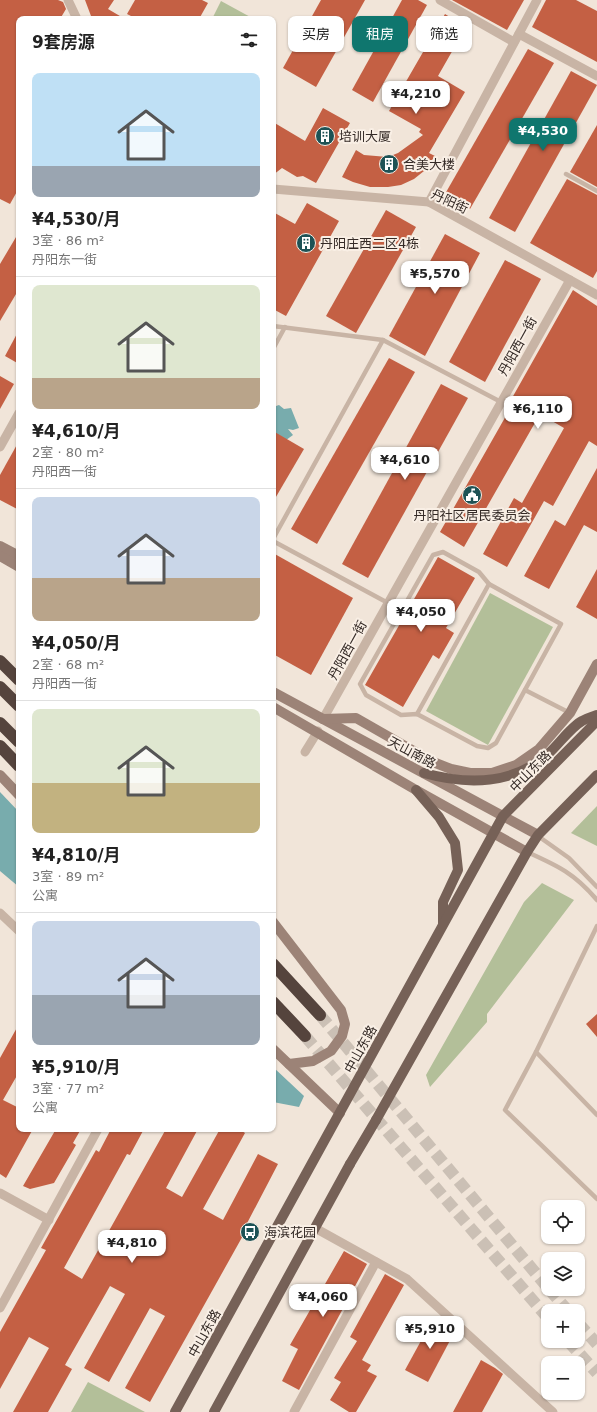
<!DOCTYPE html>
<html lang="zh">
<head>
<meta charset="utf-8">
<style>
	body { margin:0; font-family:"DejaVu Sans","Noto Sans SC",sans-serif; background:#f2f2f2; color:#222; height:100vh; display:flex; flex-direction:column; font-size:15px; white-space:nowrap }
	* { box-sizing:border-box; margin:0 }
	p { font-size:13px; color:#767676 }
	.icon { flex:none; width:22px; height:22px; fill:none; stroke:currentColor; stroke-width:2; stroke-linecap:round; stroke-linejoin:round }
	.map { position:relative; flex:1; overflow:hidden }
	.sheet { position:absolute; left:16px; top:16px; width:260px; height:1116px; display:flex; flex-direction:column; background:#fff; border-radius:8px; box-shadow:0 1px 3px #0004 }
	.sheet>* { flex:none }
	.top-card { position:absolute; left:288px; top:16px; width:249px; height:36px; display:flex; gap:8px }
	.buttons { position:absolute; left:541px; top:1200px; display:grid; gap:8px }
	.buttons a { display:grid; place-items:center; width:44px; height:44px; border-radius:8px; background:#fff; box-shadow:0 1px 3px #0004; font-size:20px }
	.price { position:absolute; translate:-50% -34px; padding:0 9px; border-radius:8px; background:#fff; color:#222; font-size:13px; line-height:26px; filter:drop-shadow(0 1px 2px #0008) }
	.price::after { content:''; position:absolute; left:50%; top:24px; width:12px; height:9px; margin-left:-6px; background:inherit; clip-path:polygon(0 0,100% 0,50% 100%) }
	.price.on { background:#0f766e; color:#fff }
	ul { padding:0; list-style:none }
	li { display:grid; align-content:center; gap:8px; height:212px; padding:0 16px }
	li+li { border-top:1px solid #e0e0e0 }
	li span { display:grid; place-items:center; height:124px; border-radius:8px; color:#555 }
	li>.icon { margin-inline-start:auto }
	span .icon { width:72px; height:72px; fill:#fffc; stroke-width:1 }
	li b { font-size:17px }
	h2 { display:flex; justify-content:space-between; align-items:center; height:48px; padding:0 16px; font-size:17px }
	.chip { padding:0 14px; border-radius:8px; background:#fff; box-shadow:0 1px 3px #0004; font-size:14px; line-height:36px }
	.chip.on { background:#0f766e; color:#fff }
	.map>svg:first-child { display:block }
	.green { fill:#b3bf99 }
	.water { fill:#78acad }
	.building { fill:#c46044 }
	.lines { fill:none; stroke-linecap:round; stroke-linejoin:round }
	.highway-tunnel { stroke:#cbc0b5; stroke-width:12; stroke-dasharray:12 6; stroke-linecap:butt }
	.lane { stroke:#c8b4a5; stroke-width:4.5 }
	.street { stroke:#c8b4a5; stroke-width:9 }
	.secondary { stroke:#9c8377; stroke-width:10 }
	.primary { stroke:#766157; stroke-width:10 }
	.highway { stroke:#55443d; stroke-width:12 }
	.primary-bridge { stroke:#766157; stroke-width:10 }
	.labels { text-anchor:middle; stroke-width:4; stroke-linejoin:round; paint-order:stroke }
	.poi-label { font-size:13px; fill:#342a26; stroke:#f9efe5; text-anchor:start }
	.street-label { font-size:13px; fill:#342a26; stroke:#f9efe5 }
</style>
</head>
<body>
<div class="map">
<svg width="597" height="1412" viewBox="0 0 597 1412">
	<rect width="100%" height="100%" fill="#f1e5d9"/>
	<g class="green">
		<polygon points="221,1 254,19 212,19"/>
		<polygon points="490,593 553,627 488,745 426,711"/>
		<polygon points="597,806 597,846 571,833"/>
		<polygon points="542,883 574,900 487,1014 487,1022 430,1087 426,1075 524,902"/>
		<polygon points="88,1382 145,1412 71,1412"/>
	</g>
	<g class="water">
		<polygon points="279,405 284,409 291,408 299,428 293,430 288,429 293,435 282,443 273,439 273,407"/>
		<polygon points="0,792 19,812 19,887 0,871"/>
		<polygon points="273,1067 304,1096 299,1107 273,1102"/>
	</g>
	<g class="building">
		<polygon points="0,0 58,0 63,2 66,9 60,19 19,19 19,188 10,204 0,199"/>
		<polygon points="85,0 114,0 108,9 125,19 96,19 91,16"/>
		<polygon points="135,0 202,0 208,3 199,19 137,19 127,14"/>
		<polygon points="321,0 365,0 316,87 283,68"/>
		<polygon points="402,0 418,0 427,5 373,102 352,90"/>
		<polygon points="452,0 524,0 507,30"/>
		<polygon points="546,0 576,0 597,11 597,62 532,27"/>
		<polygon points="445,14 466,27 438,76 465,92 429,153 435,156 424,171 414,179 401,185 388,187 370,187 353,182 342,177 356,150 364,155 388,157 398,153 423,135 419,132 421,129 389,111"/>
		<polygon points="528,49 554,63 470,209 445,194"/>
		<polygon points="571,71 597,85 515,232 489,218"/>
		<polygon points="323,108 350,123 316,183 303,176 297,177 282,168 273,175 273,122 305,141"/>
		<polygon points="597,125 597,187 570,172"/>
		<polygon points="567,179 597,195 597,271 593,278 530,243"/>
		<polygon points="307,203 339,221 286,316 273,309 273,212 295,224"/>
		<polygon points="386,210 416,227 356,333 326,316"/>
		<polygon points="19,232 19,289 0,321 0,264"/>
		<polygon points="445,234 480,253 425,356 389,336"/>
		<polygon points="505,260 541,279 485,382 449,362"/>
		<polygon points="573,290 597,306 597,446 589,441 553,506 544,501 507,567 483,554 514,498 522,503 564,428 540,414 464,547 440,532 515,400 512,398"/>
		<polygon points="19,330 19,364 5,356"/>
		<polygon points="389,358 415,372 317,544 291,529"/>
		<polygon points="0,376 14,384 0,409"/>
		<polygon points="441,384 468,398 368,578 342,564"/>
		<polygon points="273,431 304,449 273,502"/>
		<polygon points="19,441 19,510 0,500 0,475"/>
		<polygon points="597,468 597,532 584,525 549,589 524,576 555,520 565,526"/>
		<polygon points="273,553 353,598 311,675 273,654"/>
		<polygon points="438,557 475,578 446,628 454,633 439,659 433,655 403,707 365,685"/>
		<polygon points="597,569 597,619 576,607"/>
		<polygon points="597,1014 597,1037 586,1024"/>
		<polygon points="19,1024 19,1072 3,1100 19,1108 19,1129 33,1129 6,1178 0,1174 0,1058"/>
		<polygon points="56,1129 81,1129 73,1143 76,1145 54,1183 30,1189 23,1186"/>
		<polygon points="111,1129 144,1129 130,1155 127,1154 64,1268 82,1279 166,1129 198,1129 166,1188 182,1197 220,1129 239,1129 245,1133 203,1209 223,1220 258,1154 278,1164 243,1231 245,1232 150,1402 125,1388 165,1316 150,1308 109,1382 84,1368 125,1294 110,1286 65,1365 72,1369 48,1412 13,1412 49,1348 29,1337 0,1389 0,1332 46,1250 41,1248 96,1150 99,1152"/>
		<polygon points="344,1251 367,1264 299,1390 282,1381 298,1349 290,1345"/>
		<polygon points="385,1274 404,1285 362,1360 371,1365 367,1371 377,1376 356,1412 349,1412 330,1400 341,1382 334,1378 357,1341 350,1337"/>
		<polygon points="434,1317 448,1325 455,1331 428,1382 405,1370"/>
		<polygon points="481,1360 495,1368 503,1374 482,1412 453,1412"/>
	</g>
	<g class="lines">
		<g class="highway-tunnel">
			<polyline points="320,1015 548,1288"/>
			<polyline points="305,1036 548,1318"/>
			<polyline points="549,1289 568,1311"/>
			<polyline points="578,1323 597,1344"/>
			<polyline points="568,1341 597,1373"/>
		</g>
		<g class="lane">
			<polyline points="566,174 597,191"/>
			<polyline points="273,326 383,340"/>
			<polyline points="273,349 285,327"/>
			<polyline points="273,539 383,340 501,402"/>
			<polyline points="273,541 388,603"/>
			<polygon points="443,552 479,572 489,584 561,624 496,743 488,748 477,746 417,714 401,715 366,695 360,684 433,555"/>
			<polyline points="525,690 570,713"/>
			<polyline points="417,714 489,584"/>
			<polyline points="538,836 569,858 597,887"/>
			<path d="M 527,852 C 558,866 574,873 597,900"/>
			<polyline points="597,926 536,1052 597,1115"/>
			<polyline points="536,1052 505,1110 597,1199"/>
		</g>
		<g class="street">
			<polyline points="68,0 77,19"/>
			<polyline points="440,0 514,42"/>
			<polyline points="519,34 597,76"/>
			<polyline points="273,189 429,202 597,295"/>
			<polyline points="429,202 537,0"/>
			<polyline points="0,447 19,413"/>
			<polyline points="323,719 570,280"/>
			<polyline points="305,752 318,731"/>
			<polyline points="0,913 19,931"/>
			<polyline points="0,1193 49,1220"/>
			<polyline points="315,1228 407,1279 553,1412"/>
			<polyline points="0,1308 98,1129"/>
			<polyline points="294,1412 376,1262"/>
		</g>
		<g class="secondary">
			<polyline points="0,546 19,556"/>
			<polyline points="0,556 19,567"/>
			<polyline points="273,692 538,835"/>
			<polyline points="273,707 416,790 527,852"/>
			<polyline points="323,719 356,718 433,762 451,769 470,773 492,773 516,765 539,749 570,713 597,664"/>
			<polyline points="0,775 19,795"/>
			<polyline points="273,922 341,1010 345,1024 342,1036 331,1051 313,1061 289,1064"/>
			<polyline points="273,1049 340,1113"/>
		</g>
		<g class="primary">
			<path d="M 424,773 C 467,785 514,785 549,753 C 559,744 571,727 582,721 C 587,718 592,717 597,715"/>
			<polyline points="416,790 439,817 455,843 458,870 443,902 443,923"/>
			<polyline points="376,1120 527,852 538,835 597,775"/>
			<polyline points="175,1412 503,816 597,721"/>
			<polyline points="214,1412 350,1164"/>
		</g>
		<g class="highway">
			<polyline points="0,661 19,680"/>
			<polyline points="0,687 19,706"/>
			<polyline points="0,723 19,742"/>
			<polyline points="0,746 19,766"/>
			<polyline points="273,964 320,1015"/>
			<polyline points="273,1002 305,1036"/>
		</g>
		<polyline class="primary-bridge" points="350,1164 376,1120"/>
	</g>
	<defs>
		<g id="building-disc" transform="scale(1)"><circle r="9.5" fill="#1d5255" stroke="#f9efe5"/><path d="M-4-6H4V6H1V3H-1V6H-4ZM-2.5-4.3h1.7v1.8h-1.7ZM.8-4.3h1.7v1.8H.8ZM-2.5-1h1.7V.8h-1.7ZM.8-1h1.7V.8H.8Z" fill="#fff"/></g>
		<g id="civic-disc" transform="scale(1)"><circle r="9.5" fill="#1d5255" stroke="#f9efe5"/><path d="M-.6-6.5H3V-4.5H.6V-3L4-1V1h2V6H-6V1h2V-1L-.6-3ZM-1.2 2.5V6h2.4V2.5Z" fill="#fff"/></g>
		<g id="bus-disc" transform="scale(1)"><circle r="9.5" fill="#1d5255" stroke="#f9efe5"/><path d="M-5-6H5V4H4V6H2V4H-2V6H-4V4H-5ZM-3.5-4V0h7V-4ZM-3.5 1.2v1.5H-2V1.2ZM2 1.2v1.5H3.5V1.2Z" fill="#fff"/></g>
	</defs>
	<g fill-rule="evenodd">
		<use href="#building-disc" x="325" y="136"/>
		<use href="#building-disc" x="389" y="164"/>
		<use href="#building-disc" x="306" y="243"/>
		<use href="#civic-disc" x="472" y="495"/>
		<use href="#bus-disc" x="250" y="1232"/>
	</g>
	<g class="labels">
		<g class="poi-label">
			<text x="339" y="141">培训大厦</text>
			<text x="403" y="169">合美大楼</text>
			<text x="320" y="248">丹阳庄西二区4栋</text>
			<text x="472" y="520" text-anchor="middle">丹阳社区居民委员会</text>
			<text x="264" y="1237">海滨花园</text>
		</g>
		<g class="street-label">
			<text transform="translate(450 201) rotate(25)" y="5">丹阳街</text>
			<text transform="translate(517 346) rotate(-61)" y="5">丹阳西一街</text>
			<text transform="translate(347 650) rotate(-61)" y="5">丹阳西一街</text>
			<text transform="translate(412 752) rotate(28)" y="5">天山南路</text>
			<text transform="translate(530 771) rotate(-45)" y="5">中山东路</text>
			<text transform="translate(360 1049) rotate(-61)" y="5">中山东路</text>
			<text transform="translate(204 1333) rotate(-61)" y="5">中山东路</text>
		</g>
	</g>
</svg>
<div class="buttons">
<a><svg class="icon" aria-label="locate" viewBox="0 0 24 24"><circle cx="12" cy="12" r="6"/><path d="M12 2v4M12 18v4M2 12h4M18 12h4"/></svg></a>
<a><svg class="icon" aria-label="layers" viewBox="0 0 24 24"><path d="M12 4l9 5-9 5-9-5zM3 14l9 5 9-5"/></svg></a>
<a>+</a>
<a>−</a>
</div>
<b class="price" style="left:416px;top:115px">¥4,210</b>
<b class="price on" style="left:543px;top:152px">¥4,530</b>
<b class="price" style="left:435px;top:295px">¥5,570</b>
<b class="price" style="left:538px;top:430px">¥6,110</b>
<b class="price" style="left:405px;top:481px">¥4,610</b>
<b class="price" style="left:421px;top:633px">¥4,050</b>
<b class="price" style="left:132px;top:1264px">¥4,810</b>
<b class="price" style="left:323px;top:1318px">¥4,060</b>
<b class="price" style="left:430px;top:1350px">¥5,910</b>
<div class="top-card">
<a class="chip">买房</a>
<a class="chip on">租房</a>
<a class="chip">筛选</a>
</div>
<section class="sheet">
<h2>9套房源<svg class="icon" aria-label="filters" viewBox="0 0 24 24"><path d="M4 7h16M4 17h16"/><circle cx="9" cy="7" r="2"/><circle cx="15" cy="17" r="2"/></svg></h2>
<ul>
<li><span style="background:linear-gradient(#bfe0f5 75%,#9aa5b1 0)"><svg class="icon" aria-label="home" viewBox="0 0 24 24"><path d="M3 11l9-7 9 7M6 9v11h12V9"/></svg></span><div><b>¥4,530/月</b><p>3室 · 86 m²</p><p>丹阳东一街</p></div></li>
<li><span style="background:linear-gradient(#dfe7d0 75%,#b9a48a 0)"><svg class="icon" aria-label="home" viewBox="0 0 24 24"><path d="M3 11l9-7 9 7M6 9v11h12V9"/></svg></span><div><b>¥4,610/月</b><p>2室 · 80 m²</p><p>丹阳西一街</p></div></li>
<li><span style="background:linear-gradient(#c9d6e8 65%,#b9a48a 0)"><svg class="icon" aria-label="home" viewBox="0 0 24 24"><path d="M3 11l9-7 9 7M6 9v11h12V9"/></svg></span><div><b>¥4,050/月</b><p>2室 · 68 m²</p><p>丹阳西一街</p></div></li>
<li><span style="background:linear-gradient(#dfe7d0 60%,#c2b280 0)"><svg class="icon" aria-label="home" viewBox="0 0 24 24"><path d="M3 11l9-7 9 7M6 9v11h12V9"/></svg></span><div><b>¥4,810/月</b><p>3室 · 89 m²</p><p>公寓</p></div></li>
<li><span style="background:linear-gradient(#c9d6e8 60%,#9aa5b1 0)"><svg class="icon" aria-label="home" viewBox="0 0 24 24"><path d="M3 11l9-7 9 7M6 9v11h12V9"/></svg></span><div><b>¥5,910/月</b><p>3室 · 77 m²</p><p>公寓</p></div></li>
</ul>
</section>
</div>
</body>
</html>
